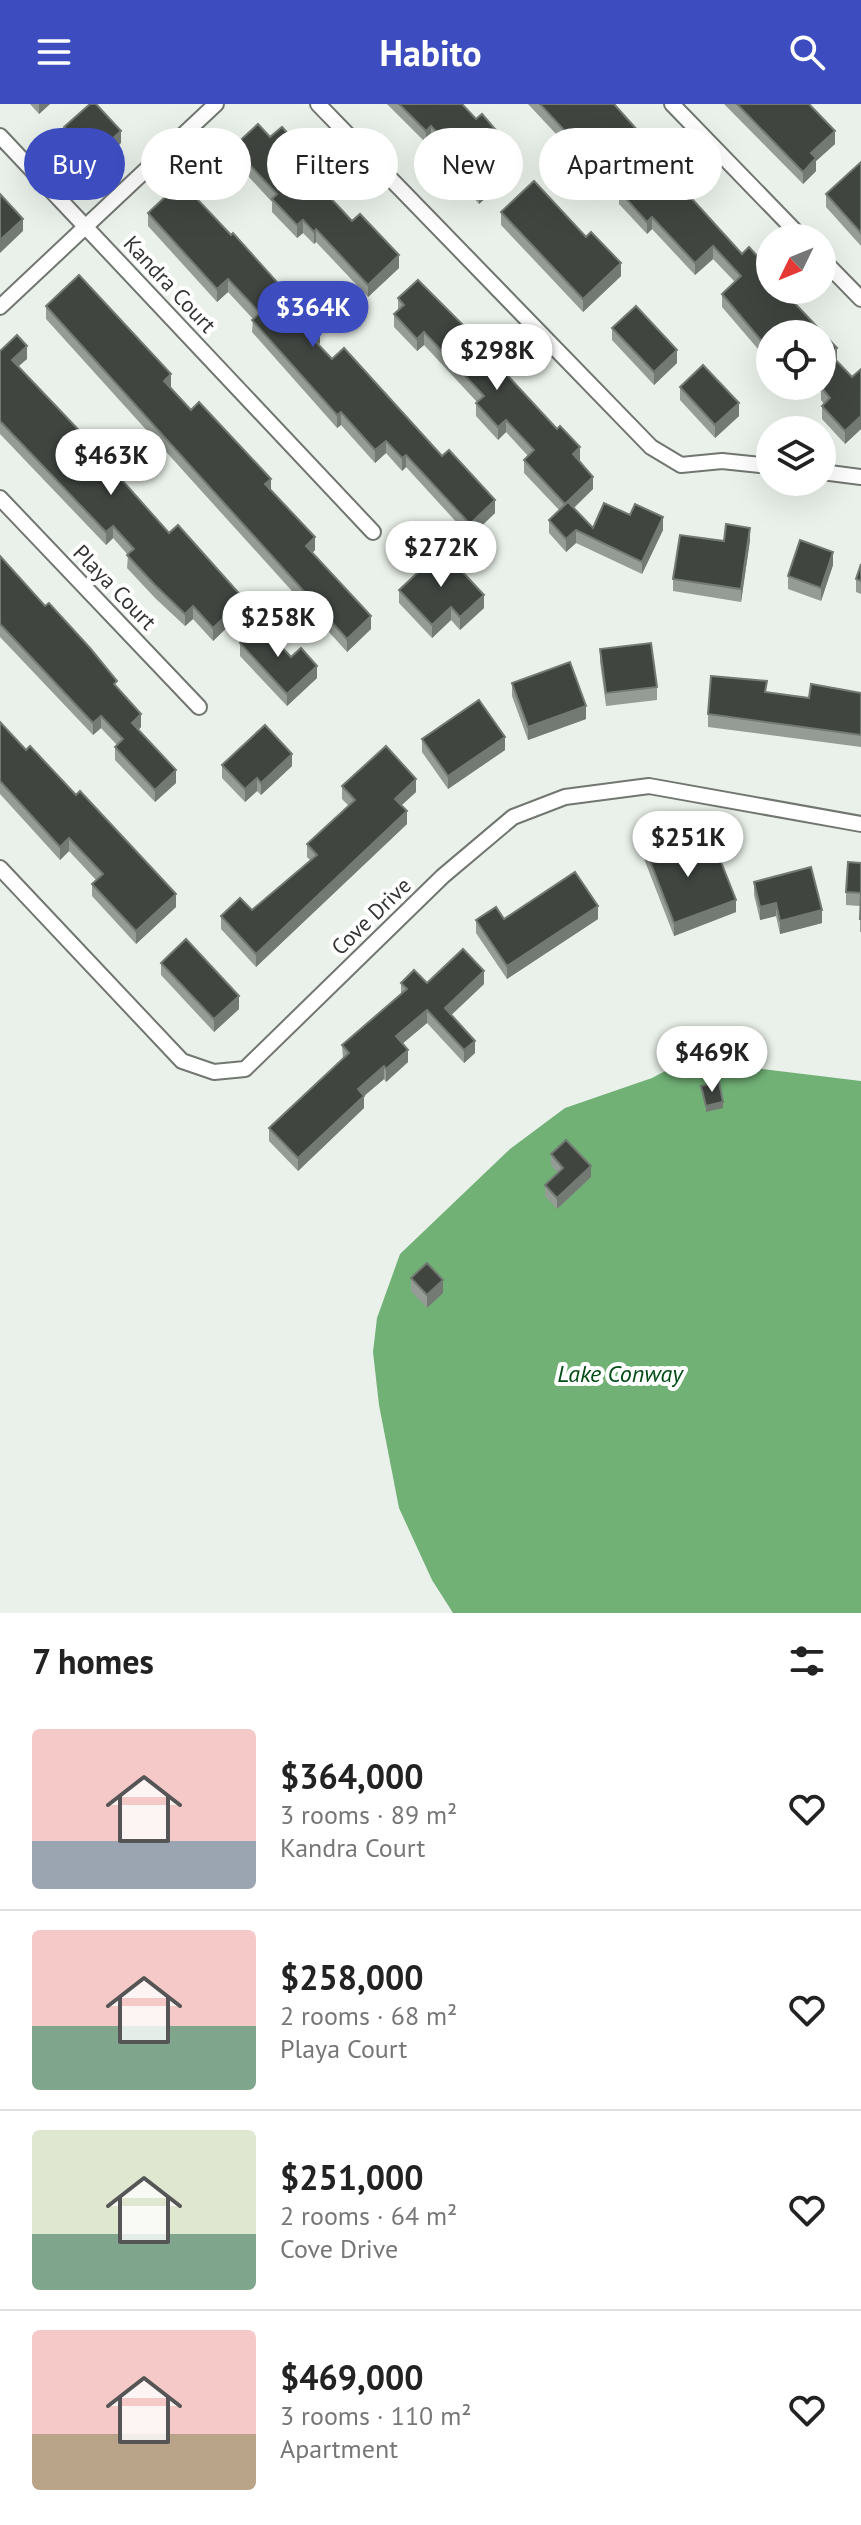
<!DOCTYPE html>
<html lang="en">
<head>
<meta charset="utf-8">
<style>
	body { margin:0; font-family:"PT Sans",sans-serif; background:#f6f6f6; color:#222; height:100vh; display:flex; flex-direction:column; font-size:30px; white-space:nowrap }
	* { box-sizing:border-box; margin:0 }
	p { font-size:26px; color:#767676 }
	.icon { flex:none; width:44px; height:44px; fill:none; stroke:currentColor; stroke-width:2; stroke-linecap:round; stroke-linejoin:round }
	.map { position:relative; height:1509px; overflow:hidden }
	.panel { display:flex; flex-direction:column; background:#fff; flex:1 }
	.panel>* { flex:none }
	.guide { position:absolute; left:24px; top:24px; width:814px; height:72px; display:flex; gap:16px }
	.needle { width:52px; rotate:227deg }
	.controls { position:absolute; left:756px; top:120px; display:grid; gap:16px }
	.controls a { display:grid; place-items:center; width:80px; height:80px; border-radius:50%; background:#fff; box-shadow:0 8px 32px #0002; font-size:40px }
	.price { position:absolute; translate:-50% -68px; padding:0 18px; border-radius:28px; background:#fff; color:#222; font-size:26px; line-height:52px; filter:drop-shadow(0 2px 4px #0008) }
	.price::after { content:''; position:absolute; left:50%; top:48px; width:24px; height:18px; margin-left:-12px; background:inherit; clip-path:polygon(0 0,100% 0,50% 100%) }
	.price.on { background:#3d4dc0; color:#fff }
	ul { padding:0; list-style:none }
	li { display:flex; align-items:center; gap:24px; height:200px; padding:0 32px }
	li+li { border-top:2px solid #e0e0e0 }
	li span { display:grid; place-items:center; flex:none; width:224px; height:160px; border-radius:8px; color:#555 }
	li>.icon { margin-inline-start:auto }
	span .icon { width:96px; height:96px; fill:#fffc; stroke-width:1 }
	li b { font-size:34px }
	h2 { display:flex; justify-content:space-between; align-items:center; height:96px; padding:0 32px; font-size:34px }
	.pill { padding:0 28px; border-radius:36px; background:#fff; box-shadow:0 8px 32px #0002; font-size:28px; line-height:72px }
	.pill.on { background:#3d4dc0; color:#fff }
	header { display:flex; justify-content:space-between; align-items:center; height:104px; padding:0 32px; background:#3d4dc0; color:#fff; font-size:36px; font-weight:700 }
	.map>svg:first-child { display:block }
	.water { fill:#71b176 }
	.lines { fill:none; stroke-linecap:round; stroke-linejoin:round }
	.minor-casing { stroke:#717671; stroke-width:18 }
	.minor { stroke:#fff; stroke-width:14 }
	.wall { fill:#959b95 }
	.shaded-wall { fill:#737973 }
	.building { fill:#404540; stroke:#737973; stroke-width:2 }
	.labels { text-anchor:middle; stroke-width:8; stroke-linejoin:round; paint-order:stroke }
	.street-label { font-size:22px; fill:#323532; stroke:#fff }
	.water-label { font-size:24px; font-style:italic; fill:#024c15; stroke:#fff }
</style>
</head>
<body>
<header><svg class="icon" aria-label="menu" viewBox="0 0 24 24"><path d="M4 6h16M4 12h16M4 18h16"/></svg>Habito<svg class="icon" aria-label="search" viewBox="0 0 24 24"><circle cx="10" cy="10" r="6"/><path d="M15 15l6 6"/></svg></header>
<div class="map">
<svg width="861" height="1509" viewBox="0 0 861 1509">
	<rect width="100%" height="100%" fill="#eaf1ea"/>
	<polygon class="water" points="686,956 861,977 861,1509 453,1509 432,1476 399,1404 379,1301 373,1248 377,1214 400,1150 510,1045 565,1004 652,974"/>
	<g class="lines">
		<g class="minor-casing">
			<g id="minor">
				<polyline points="318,0 651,343 681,361 722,357 770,362"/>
				<polyline points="672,0 802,134"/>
				<polyline points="0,32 373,428"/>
				<polyline points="822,155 861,195"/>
				<polyline points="0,203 216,0"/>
				<polyline points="822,368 861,373"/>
				<polyline points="0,394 199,603"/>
				<polyline points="0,764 182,957 214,968 245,965 443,772 513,713 565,693 649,682 861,720"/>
			</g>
		</g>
		<use href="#minor" class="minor"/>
	</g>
	<g class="wall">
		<polygon points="30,0 50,0 39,10"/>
		<polygon points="387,0 462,0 500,43 498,46 510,72 479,100 466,85 466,72 431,34 426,39"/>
		<polygon points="528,0 614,0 639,28 639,38 742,150 749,143 770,166 770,186 789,186 790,188 790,194 837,244 836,257 852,273 861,265 861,325 845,340 822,315 822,302 824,300 821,296 821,288 815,282 822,282 822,230 770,230 770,259 722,203 722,190 735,178 713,155 695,171 652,125 647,130 619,100 619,87 623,84 609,69 600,77"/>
		<polygon points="724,0 809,0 835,40 816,57 816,67 803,80"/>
		<polygon points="64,23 121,39 92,66 64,36"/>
		<polygon points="270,33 302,58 299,61 352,117 399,164 368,193 316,138 314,140 303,129 297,134 272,108 272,98 233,56 233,43"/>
		<polygon points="861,58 861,142 826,103 826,90"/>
		<polygon points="501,108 621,172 583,208 501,121"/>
		<polygon points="148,109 320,239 318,241 332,255 442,352 495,409 470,433 406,363 402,367 386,349 375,359 341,321 337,324 252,228 253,215 228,188 217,198 148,122"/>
		<polygon points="398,194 498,262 580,356 579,357 593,385 574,404 593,424 663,426 642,470 576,439 566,448 549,429 549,416 559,406 524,369 524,356 528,352 506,328 498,336 476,312 476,299 477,298 424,241 417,247 394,223 394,210 398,207"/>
		<polygon points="46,202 171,283 191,306 271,387 315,446 312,449 371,525 347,548 46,215"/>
		<polygon points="612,224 677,259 654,281 612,236"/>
		<polygon points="0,247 27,255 18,262 93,353 86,360 102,376 169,429 244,507 213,537 193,515 185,522 155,494 127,464 128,451 113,434 106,441 0,330"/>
		<polygon points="680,283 739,312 715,334 680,296"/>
		<polygon points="750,436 741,498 673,487 673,475 724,437"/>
		<polygon points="0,452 117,584 141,623 138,626 176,679 155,698 115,656 115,643 117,641 101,624 93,631 0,533"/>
		<polygon points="861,460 861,490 856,488 856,475"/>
		<polygon points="833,461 821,497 788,485 788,472"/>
		<polygon points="399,486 484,504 460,526 451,516 432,534 399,499"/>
		<polygon points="240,539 291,553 317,574 287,602 240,552"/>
		<polygon points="600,545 657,583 657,596 606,602 600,558"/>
		<polygon points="512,579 586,615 528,636 512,592"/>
		<polygon points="767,589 809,594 861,589 861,643 708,623 708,610"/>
		<polygon points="0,618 176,803 136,840 92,792 92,780 96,776 69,747 60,756 0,690"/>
		<polygon points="422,635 505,646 448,685 422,648"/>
		<polygon points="222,661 292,662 261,691 257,687 245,698 222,674"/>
		<polygon points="342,682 416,688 402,701 407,720 256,863 221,825 221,812 252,806 311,757 307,753 307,740 349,702 342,695"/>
		<polygon points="643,739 685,760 736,808 674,832 643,752"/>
		<polygon points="861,759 861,828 860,828 860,802 846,801 846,788"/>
		<polygon points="754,778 822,819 780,830 776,812 760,816 754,791"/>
		<polygon points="504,815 598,815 507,875 476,829 476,816"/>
		<polygon points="161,859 239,905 214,928 161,871"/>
		<polygon points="401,879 484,880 451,911 475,949 464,959 427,919 403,939 408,958 386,978 384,975 364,992 364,1004 298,1067 269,1037 269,1024 343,955 342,941 401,890"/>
		<polygon points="551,1050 591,1073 557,1105 545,1092 545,1081 558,1069 551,1061"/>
		<polygon points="411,1174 443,1189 427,1204 411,1187"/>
	</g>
	<g class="shaded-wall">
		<polygon points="39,0 50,0 39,10"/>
		<polygon points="431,22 431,34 426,39 426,27"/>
		<polygon points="121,27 121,39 92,66 92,53"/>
		<polygon points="835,27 835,40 816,57 816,67 803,80 803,68 811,49"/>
		<polygon points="500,31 500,43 491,51 491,39"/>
		<polygon points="302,45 302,58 293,67 293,54"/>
		<polygon points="609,56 609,69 600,77 600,65"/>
		<polygon points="510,59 510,72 479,100 479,87"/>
		<polygon points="652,113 652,125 647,130 647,118"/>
		<polygon points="23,115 23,127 0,149 0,136"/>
		<polygon points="303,116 303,129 297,134 297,121"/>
		<polygon points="316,125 316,138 314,140 314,128"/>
		<polygon points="713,142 713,155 695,171 695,159"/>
		<polygon points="399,151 399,164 368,193 368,181"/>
		<polygon points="621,159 621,172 583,208 583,195"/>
		<polygon points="228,175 228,188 217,198 217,185"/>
		<polygon points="320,226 320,239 312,246 312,234"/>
		<polygon points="424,228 424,241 417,247 417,235"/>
		<polygon points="27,242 27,255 12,268 12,256"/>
		<polygon points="837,244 837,256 830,263 830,250"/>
		<polygon points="677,246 677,259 654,281 654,268"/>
		<polygon points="171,270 171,283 164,289 164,277"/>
		<polygon points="739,299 739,312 715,334 715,321"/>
		<polygon points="341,308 341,321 337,324 337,311"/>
		<polygon points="861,312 861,325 845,340 845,327"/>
		<polygon points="506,316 506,328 498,336 498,323"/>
		<polygon points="386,337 386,349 375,359 375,346"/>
		<polygon points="93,341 93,353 80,366 80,353"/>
		<polygon points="580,343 580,356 573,363 573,350"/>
		<polygon points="406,351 406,363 402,367 402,354"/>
		<polygon points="593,373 593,385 565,412 565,400"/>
		<polygon points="271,375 271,388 265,380"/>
		<polygon points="495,396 495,409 470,433 470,420"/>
		<polygon points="663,413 663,426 642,470 642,458"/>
		<polygon points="113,422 113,434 106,441 106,428"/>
		<polygon points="750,424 750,436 741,498 741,485"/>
		<polygon points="576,426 576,439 566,448 566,435"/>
		<polygon points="315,433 315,446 306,455 306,442"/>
		<polygon points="833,448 833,461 821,497 821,484"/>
		<polygon points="484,491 484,504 460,526 460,513"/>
		<polygon points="244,495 244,507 213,537 213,524"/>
		<polygon points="193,502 193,515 185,522 185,510"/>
		<polygon points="451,503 451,516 432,534 432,521"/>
		<polygon points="371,512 371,525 347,548 347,535"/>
		<polygon points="317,562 317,574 287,602 287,590"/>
		<polygon points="586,602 586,615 528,636 528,623"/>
		<polygon points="141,610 141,623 132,632 132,619"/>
		<polygon points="101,612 101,624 93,631 93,619"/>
		<polygon points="505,633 505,646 448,685 448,672"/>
		<polygon points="292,650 292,662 261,691 261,679"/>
		<polygon points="176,666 176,679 155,698 155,686"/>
		<polygon points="257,674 257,687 245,698 245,685"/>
		<polygon points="416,675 416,688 395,707 395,695"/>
		<polygon points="407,707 407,720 256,863 256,850"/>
		<polygon points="69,734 69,747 60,756 60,743"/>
		<polygon points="176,790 176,803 136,840 136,827"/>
		<polygon points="736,796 736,808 674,832 674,819"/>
		<polygon points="776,799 776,812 760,816 760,803"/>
		<polygon points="598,802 598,815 507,875 507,862"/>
		<polygon points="822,806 822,819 780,830 780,817"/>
		<polygon points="484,867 484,880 445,917 445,904"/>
		<polygon points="239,892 239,905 214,928 214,915"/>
		<polygon points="427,906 427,919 396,945 396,932"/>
		<polygon points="475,937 475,949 464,959 464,946"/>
		<polygon points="408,946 408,958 386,978 386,965"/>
		<polygon points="384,962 384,975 364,992 364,1004 298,1067 298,1054 358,985"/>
		<polygon points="723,998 723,1004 706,1008 706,1002"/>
		<polygon points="591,1062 591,1073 557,1105 557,1094"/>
		<polygon points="443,1176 443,1189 427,1204 427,1191"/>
	</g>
	<g class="building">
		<polygon points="90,0 96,0 121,27 92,53 64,23"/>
		<polygon points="399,0 462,0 476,15 482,10 500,31 491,39 510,59 479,87 466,73 472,67 431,22 426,27"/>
		<polygon points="540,0 614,0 639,28 635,32 742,150 749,143 770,166 770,186 789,186 790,188 787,191 837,244 830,250 852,273 861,265 861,312 845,327 822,302 830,294 821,283 825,280 822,276 822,230 770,230 770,247 722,190 741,172 713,142 695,159 652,113 647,118 619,87 629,78 609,56 600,65"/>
		<polygon points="737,0 809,0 835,27 811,49 816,54 803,68"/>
		<polygon points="258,20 270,33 282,23 302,45 293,54 352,117 360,110 399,151 368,181 316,125 314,128 303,116 297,121 272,95 277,90 233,43"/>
		<polygon points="861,58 861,129 826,90"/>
		<polygon points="534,77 586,133 591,128 621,159 583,195 501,108"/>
		<polygon points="181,78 231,131 233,129 320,226 312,234 332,255 344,244 442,352 449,346 495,396 470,420 406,351 402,354 386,337 375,346 341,308 337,311 252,216 260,209 228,175 217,185 148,109"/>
		<polygon points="0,90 23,115 0,136"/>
		<polygon points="79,171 171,270 164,277 191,306 199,298 271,375 265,380 315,433 306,442 371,512 347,535 46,202"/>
		<polygon points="418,176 498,256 495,258 557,325 560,322 580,343 573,350 593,373 565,400 524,356 534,346 506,316 498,323 476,299 484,292 424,228 417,235 394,210 404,201 398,194"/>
		<polygon points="636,202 677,246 654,268 612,224"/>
		<polygon points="17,231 27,242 12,256 93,341 80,353 102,376 113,366 169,429 178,421 244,495 213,524 193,502 185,510 155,481 127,451 134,445 113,422 106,428 0,317 0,247"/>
		<polygon points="703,261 739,299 715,321 680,283"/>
		<polygon points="568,398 593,424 604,399 630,411 635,400 663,413 642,458 576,426 566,435 549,416"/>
		<polygon points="726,420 750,424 741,485 673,475 680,431 724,437"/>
		<polygon points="800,436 833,448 821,484 788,472"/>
		<polygon points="442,446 484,491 460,513 451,503 432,521 399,486"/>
		<polygon points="0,452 45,502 49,499 90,544 117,577 114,580 141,610 132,619 176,666 155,686 115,643 123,635 101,612 93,619 0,520"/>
		<polygon points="861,460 861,477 856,475"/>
		<polygon points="260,520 291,553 301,544 317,562 287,590 240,539"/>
		<polygon points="651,539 657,583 606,589 600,545"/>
		<polygon points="570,558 586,602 528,623 512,579"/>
		<polygon points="711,572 767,577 765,588 809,594 811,580 861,589 861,631 708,610"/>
		<polygon points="479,596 505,633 448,672 422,635"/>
		<polygon points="0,618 26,646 30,642 76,691 80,687 176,790 136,827 92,780 103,770 69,734 60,743 0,677"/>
		<polygon points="265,621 292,650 261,679 257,674 245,685 222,661"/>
		<polygon points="386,642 416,675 395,695 407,707 256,850 221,812 240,794 252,806 317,751 307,740 355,696 342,682"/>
		<polygon points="672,728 685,760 717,748 736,796 674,819 643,739"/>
		<polygon points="848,758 861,759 861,815 860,815 861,789 846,788"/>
		<polygon points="811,763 822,806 780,817 776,799 760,803 754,778"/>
		<polygon points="575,768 598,802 507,862 476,816 496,803 504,815"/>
		<polygon points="186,835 239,892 214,915 161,859"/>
		<polygon points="463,845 484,867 445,904 475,937 464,946 427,906 396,932 408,946 386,965 384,962 358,985 364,992 298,1054 269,1024 349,949 342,941 407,885 401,879 414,866 427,879"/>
		<polygon points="719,978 723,998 706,1002 701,982"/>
		<polygon points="566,1036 591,1062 557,1094 545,1081 563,1064 551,1050"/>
		<polygon points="427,1159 443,1176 427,1191 411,1174"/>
	</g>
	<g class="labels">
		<g class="street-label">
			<text transform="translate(170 180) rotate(47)" y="8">Kandra Court</text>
			<text transform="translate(115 483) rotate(46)" y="8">Playa Court</text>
			<text transform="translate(371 812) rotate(-44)" y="8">Cove Drive</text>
		</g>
		<g class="water-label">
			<text x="620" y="1278">Lake Conway</text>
		</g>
	</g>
</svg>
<div class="controls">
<a><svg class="needle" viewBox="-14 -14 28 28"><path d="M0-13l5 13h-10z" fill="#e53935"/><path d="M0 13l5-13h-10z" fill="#767676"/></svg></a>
<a><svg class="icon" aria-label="locate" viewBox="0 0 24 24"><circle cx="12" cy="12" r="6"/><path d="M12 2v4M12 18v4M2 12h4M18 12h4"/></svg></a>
<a><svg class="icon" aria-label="layers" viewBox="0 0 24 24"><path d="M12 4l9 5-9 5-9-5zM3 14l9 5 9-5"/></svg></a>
</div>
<b class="price on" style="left:313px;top:245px">$364K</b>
<b class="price" style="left:497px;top:288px">$298K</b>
<b class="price" style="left:111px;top:393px">$463K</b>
<b class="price" style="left:441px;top:485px">$272K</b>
<b class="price" style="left:278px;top:555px">$258K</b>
<b class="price" style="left:688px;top:775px">$251K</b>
<b class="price" style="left:712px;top:990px">$469K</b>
<div class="guide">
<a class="pill on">Buy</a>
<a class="pill">Rent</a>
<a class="pill">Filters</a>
<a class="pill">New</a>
<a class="pill">Apartment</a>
</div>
</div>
<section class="panel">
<h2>7 homes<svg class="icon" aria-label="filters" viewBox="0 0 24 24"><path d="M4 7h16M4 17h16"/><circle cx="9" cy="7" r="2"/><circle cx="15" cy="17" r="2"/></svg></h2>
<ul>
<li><span style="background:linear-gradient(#f6c9c9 70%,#9aa5b1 0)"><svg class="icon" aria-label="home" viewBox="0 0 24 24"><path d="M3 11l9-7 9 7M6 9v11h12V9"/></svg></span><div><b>$364,000</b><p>3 rooms · 89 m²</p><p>Kandra Court</p></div><svg class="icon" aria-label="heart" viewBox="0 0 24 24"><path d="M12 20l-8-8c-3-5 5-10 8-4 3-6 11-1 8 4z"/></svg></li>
<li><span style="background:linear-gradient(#f6c9c9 60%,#7fa58c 0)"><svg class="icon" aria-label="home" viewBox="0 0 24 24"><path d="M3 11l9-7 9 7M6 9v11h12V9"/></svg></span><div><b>$258,000</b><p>2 rooms · 68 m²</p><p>Playa Court</p></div><svg class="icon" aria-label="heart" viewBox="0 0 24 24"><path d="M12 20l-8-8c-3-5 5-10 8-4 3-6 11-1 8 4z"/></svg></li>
<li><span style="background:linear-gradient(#dfe7d0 65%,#7fa58c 0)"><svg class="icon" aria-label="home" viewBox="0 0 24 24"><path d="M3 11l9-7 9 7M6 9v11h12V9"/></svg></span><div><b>$251,000</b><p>2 rooms · 64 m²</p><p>Cove Drive</p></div><svg class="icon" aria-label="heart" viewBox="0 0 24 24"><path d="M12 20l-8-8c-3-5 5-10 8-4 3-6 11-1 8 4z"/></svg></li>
<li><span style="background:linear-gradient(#f6c9c9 65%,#b9a48a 0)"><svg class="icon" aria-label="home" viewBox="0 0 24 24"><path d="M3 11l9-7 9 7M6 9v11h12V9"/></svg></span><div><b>$469,000</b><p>3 rooms · 110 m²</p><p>Apartment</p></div><svg class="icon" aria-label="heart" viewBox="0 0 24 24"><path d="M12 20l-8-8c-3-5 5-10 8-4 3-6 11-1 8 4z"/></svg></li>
</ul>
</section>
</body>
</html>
